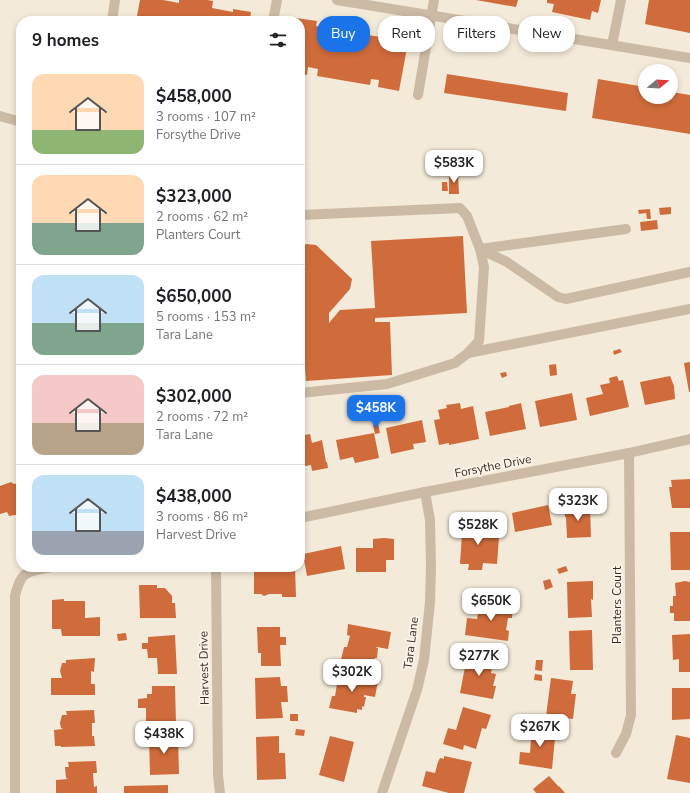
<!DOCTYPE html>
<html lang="en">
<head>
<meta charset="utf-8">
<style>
	body { margin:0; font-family:"Nunito Sans",sans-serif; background:#f2f2f2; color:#202124; height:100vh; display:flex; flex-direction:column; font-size:15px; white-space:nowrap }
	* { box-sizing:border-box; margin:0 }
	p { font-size:13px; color:#757577 }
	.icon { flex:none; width:22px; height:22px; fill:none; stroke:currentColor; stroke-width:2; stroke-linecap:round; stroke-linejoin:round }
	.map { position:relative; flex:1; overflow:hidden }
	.details { position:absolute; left:16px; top:16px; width:289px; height:556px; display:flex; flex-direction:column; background:#fff; border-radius:16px; box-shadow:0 2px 6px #0003 }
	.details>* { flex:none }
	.banner { position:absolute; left:317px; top:16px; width:313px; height:36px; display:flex; gap:8px }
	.needle { width:26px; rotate:72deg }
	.buttons { position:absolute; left:638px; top:64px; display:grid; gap:8px }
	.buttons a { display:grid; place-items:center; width:40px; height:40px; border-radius:50%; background:#fff; box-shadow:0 2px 6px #0003; font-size:20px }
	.price { position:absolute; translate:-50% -34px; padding:0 9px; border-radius:8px; background:#fff; color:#222; font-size:13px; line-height:26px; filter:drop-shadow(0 1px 2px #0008) }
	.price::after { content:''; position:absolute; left:50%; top:24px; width:12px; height:9px; margin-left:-6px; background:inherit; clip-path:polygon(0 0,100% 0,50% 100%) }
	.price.on { background:#1a73e8; color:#fff }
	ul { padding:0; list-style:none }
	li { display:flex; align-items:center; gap:12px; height:100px; padding:0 16px }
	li+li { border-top:1px solid #e0e0e0 }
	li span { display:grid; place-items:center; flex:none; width:112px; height:80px; border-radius:12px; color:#555 }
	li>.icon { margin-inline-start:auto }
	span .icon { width:48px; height:48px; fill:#fffc; stroke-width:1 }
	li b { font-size:17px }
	h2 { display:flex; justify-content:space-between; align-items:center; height:48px; padding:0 16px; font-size:17px }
	.pill { padding:0 14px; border-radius:16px; background:#fff; box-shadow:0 2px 6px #0003; font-size:14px; line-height:36px }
	.pill.on { background:#1a73e8; color:#fff }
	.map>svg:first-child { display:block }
	.building { fill:#d06c3b }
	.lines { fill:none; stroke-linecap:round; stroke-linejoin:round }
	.minor { stroke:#cdbaa4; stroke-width:10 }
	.labels { text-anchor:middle; stroke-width:4; stroke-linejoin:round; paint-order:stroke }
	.street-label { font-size:12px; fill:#382d27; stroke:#fbf3e6 }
</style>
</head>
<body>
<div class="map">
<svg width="690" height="793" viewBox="0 0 690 793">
	<rect width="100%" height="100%" fill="#f4ead9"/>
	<g class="building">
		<polygon points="140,0 163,0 179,3 179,0 207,0 213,1 212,8 233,12 233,9 251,12 250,21 136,21"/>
		<polygon points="476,0 518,0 516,7"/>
		<polygon points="547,0 601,0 598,13 592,11 590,20 552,12 554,4 547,3"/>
		<polygon points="649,0 690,0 690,33 645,24"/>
		<polygon points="296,18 317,21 316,26 334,29 336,22 369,28 368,35 387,38 388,32 409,37 399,91 378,87 379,80 371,79 370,85 317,76 318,69 308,67 307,75 300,74 300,21 295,21"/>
		<polygon points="447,74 568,93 566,111 444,93"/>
		<polygon points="598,79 645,87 645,97 671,97 671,92 690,95 690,134 592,118"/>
		<polygon points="449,174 458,174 459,194 449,194"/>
		<polygon points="442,182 447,182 448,191 442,191"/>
		<polygon points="671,207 671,214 660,215 659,208"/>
		<polygon points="650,209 651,219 647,219 646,213 639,214 638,210"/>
		<polygon points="657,220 658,229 641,231 640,222"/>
		<polygon points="463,236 467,313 375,318 375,322 390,322 392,375 306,381 305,368 300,368 300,250 306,244 316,245 352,279 350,289 329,313 329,323 340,310 375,308 371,241"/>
		<polygon points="620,349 622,352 614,355 613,351"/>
		<polygon points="690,362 690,392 689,392 684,363"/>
		<polygon points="556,364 557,375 550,376 549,365"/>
		<polygon points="506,372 507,376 502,378 500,373"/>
		<polygon points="617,376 619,381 623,380 629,407 590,416 586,398 603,394 600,385 610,383 609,378"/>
		<polygon points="670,376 674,386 675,399 645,405 640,382"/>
		<polygon points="572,393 577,420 540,427 535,401"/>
		<polygon points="460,403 461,409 473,406 479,439 449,445 449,443 439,445 434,420 440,419 438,410 447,408 446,405"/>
		<polygon points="521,403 526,429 490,436 485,412 509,407 509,406"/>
		<polygon points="422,420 426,442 413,444 414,449 391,454 386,428"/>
		<polygon points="378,424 380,433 375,434 373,425"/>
		<polygon points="374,433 379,458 355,463 353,457 340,460 336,440"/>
		<polygon points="310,434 312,443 322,440 326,462 327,462 328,468 312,471 311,465 300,467 300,436"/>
		<polygon points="690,479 690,508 672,508 669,487 672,487 671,480"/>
		<polygon points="11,482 14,484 19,483 21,491 21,514 9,516 7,512 0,514 0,486"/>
		<polygon points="548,505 552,525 515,532 512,513"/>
		<polygon points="590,506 591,537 567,538 566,517 565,517 565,507"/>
		<polygon points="463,519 482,520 481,531 492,531 495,533 494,537 499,537 497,564 483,563 482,570 468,570 469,564 460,564"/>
		<polygon points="670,532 690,532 690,570 671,570"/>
		<polygon points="384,538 394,539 394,560 386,560 386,572 356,572 356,548 373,548 373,539"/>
		<polygon points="341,546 345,569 307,576 303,554"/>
		<polygon points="566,566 568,571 559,574 557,569"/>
		<polygon points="254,567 295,567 296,597 282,597 282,594 269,594 264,596 261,594 254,594"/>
		<polygon points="550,579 553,587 545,590 543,581"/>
		<polygon points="593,581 593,600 591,599 592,617 568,618 567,582"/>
		<polygon points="685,581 690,582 690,621 674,621 674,613 670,613 670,606 673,606 673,596 676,596 675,583"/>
		<polygon points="139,585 157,585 157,588 165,588 172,596 172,603 175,603 176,618 140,618"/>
		<polygon points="64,599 64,601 85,601 85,618 100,617 100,636 62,636 61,629 52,629 52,600"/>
		<polygon points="485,601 513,605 512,618 508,618 506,630 509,631 508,641 465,635 467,618 477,619 479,608 480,608 481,605 484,606"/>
		<polygon points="348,624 391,632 388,649 377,647 376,648 378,648 377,658 375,658 374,661 370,661 370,665 341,660 344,647 347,647 350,636 347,635"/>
		<polygon points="257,627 280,627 280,637 286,637 286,645 280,645 281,666 261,666 261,653 258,653"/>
		<polygon points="592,630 593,670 570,670 569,631"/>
		<polygon points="126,633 127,640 118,641 117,634"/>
		<polygon points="690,634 690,672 679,672 679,659 673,660 672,635"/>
		<polygon points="175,635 177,674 158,674 157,658 148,658 147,649 142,649 142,643 148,643 148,637"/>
		<polygon points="470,653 493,658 491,673 496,674 493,686 496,686 493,699 460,693 466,662 468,663"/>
		<polygon points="95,658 94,672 91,671 91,684 95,684 95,695 51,695 51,678 62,678 60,671 62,663 66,663 66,660"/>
		<polygon points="536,660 543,660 542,671 535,670"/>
		<polygon points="336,673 378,681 375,697 364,695 364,697 366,697 364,707 362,706 362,710 357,709 357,713 329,708 332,696 335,696 337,684 333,683"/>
		<polygon points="535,674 542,675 542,681 534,680"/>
		<polygon points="280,677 281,686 287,686 288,702 281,702 283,718 256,719 255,678"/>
		<polygon points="551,678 573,681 571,694 576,694 573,719 546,716"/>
		<polygon points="152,686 175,686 176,723 146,723 146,708 138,708 138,699 147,698 147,694 152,694"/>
		<polygon points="672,688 690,688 690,719 672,720"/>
		<polygon points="463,707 491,715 486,729 482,728 476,749 464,745 463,750 443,744 448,728 456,730"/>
		<polygon points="94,710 95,723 92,723 92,736 94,736 95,746 61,747 61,746 55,746 54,730 63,729 61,728 60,723 62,715 67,715 66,711"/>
		<rect x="290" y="714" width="8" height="7"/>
		<polygon points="516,719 523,720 522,729 514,727"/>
		<polygon points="531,725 556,728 552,769 519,764 520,752 530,753 531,738 529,738"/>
		<polygon points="296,729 305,730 304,736 295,735"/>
		<polygon points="676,735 690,738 690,783 667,779"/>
		<polygon points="149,736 178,736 179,774 150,775"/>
		<polygon points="279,736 279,753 285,753 286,779 257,780 256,737"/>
		<polygon points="330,736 354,742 344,782 319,775"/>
		<polygon points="444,756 472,762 464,793 449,793 422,786 426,771 435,773 438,762 440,758 444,759"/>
		<polygon points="96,761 97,773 93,773 94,787 97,786 97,793 56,793 56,780 68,779 66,778 65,767 69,767 68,762"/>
		<polygon points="549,776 559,787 559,786 565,793 536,793 533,789"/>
		<polygon points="168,785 168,793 124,793 124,786"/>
	</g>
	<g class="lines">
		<g class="minor">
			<polyline points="337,0 690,58"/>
			<polyline points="112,21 115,0"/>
			<polyline points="273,21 277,0"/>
			<polyline points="612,45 621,0"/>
			<polyline points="418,95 434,0"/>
			<polyline points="0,116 21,122"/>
			<polyline points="300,215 460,208 467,216 480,249 507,262 558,297 566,299 690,272"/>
			<polyline points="468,353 479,341 484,267 480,249 626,229"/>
			<polyline points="300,393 387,384 455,363 468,353 690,309"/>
			<polyline points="300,518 425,492 629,453 690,439"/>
			<polyline points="216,567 218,775 220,793"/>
			<polyline points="616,753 626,734 631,715 629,453"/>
			<path d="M 15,793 L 15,596 C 21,570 27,572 51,567"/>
			<polyline points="382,793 417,690 424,660 430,602 431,566 430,520 425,492"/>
		</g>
	</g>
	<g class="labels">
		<g class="street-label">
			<text transform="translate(493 466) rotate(-11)" y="4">Forsythe Drive</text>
			<text transform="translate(617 605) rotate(-90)" y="4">Planters Court</text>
			<text transform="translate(411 643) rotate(-83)" y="4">Tara Lane</text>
			<text transform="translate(204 668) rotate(-91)" y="4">Harvest Drive</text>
		</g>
	</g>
</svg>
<div class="buttons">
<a><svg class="needle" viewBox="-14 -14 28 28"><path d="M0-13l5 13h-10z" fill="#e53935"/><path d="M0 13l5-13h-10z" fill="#757577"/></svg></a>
</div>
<b class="price" style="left:454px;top:184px">$583K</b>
<b class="price on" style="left:376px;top:429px">$458K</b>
<b class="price" style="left:578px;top:522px">$323K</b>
<b class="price" style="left:478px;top:546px">$528K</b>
<b class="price" style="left:491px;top:622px">$650K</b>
<b class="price" style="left:479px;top:677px">$277K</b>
<b class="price" style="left:352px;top:693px">$302K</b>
<b class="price" style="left:540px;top:748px">$267K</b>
<b class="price" style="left:164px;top:755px">$438K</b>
<div class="banner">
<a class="pill on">Buy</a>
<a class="pill">Rent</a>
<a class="pill">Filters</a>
<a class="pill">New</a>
</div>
<section class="details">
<h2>9 homes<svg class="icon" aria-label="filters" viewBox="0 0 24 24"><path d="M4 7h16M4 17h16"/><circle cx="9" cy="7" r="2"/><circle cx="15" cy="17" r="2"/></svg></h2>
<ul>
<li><span style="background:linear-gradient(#ffd9b3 70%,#8fb573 0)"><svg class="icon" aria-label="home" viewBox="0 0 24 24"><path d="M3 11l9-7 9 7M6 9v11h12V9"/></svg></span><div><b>$458,000</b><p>3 rooms · 107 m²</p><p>Forsythe Drive</p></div></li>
<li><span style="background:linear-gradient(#ffd9b3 60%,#7fa58c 0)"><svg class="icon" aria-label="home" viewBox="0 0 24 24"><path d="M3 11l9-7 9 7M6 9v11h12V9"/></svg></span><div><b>$323,000</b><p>2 rooms · 62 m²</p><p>Planters Court</p></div></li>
<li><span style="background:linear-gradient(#bfe0f5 60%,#7fa58c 0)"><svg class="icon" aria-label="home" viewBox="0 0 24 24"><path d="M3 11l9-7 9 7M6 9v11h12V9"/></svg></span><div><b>$650,000</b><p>5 rooms · 153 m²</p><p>Tara Lane</p></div></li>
<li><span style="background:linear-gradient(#f6c9c9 60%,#b9a48a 0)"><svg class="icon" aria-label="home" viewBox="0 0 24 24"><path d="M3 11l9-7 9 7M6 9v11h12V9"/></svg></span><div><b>$302,000</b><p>2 rooms · 72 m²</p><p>Tara Lane</p></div></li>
<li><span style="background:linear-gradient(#bfe0f5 70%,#9aa5b1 0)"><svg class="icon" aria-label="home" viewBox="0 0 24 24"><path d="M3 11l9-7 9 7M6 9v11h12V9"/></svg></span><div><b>$438,000</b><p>3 rooms · 86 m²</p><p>Harvest Drive</p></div></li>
</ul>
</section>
</div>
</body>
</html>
